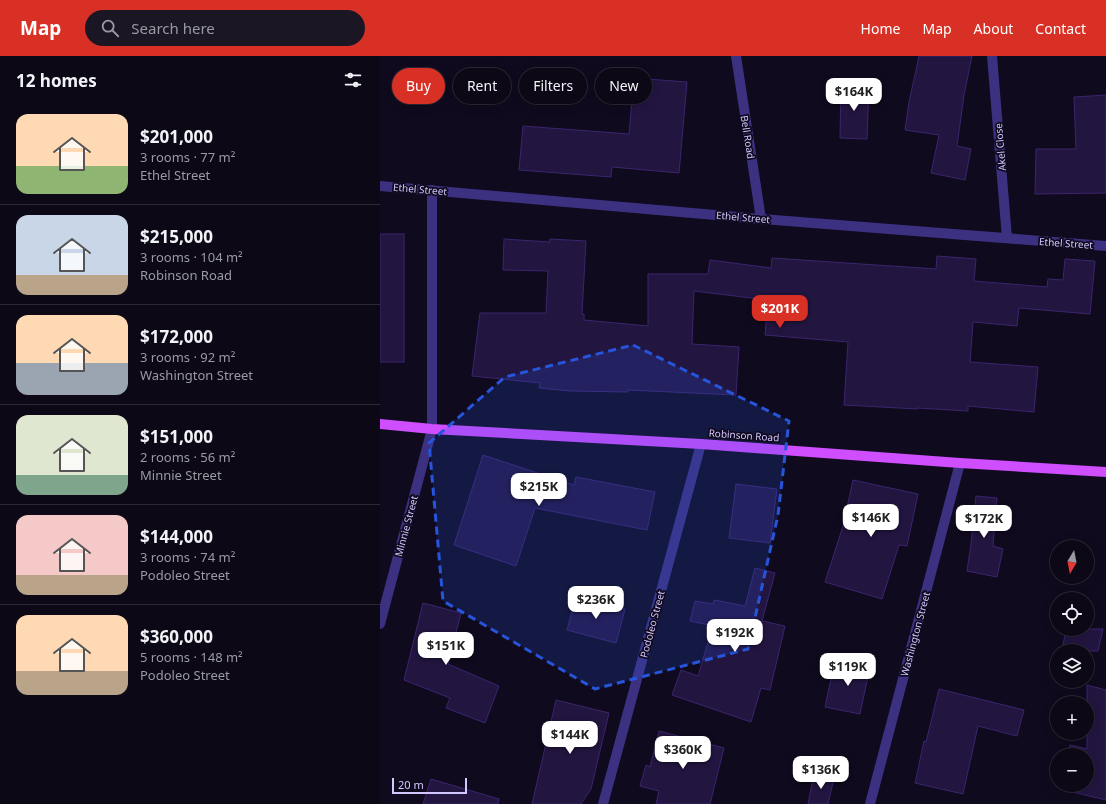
<!DOCTYPE html>
<html lang="en">
<head>
<meta charset="utf-8">
<style>
	body { margin:0; font-family:"Noto Sans",sans-serif; background:#1a1623; color:#f1f3f6; height:100vh; display:flex; flex-direction:column; font-size:15px; white-space:nowrap }
	* { box-sizing:border-box; margin:0 }
	p { font-size:13px; color:#9a9aa1 }
	.icon { flex:none; width:22px; height:22px; fill:none; stroke:currentColor; stroke-width:2; stroke-linecap:round; stroke-linejoin:round }
	.map { position:relative; flex:1; overflow:hidden }
	.drawer { display:flex; flex-direction:column; background:#0c0816; width:380px }
	.drawer>* { flex:none }
	.top-card { position:absolute; left:12px; top:12px; width:380px; height:36px; display:flex; gap:8px }
	.needle { width:26px; rotate:190deg }
	.controls { position:absolute; left:670px; top:484px; display:grid; gap:8px }
	.controls a { display:grid; place-items:center; width:44px; height:44px; border-radius:50%; background:#0c0816; box-shadow:0 2px 10px #0003,0 0 0 1px #2c2935; font-size:20px }
	.scale { position:absolute; left:12px; bottom:10px; width:75px; box-sizing:border-box; padding-left:4px; border:2px solid #d3c7ff; border-top:0; font-size:11px; line-height:14px; white-space:nowrap; color:#d3c7ff; -webkit-text-stroke:3px #100a1e; paint-order:stroke }
	.price { position:absolute; translate:-50% -34px; padding:0 9px; border-radius:8px; background:#fff; color:#222; font-size:13px; line-height:26px; filter:drop-shadow(0 1px 2px #0008) }
	.price::after { content:''; position:absolute; left:50%; top:24px; width:12px; height:9px; margin-left:-6px; background:inherit; clip-path:polygon(0 0,100% 0,50% 100%) }
	.price.selected { background:#d93025; color:#fff }
	ul { padding:0; list-style:none }
	li { display:flex; align-items:center; gap:12px; height:100px; padding:0 16px }
	li+li { border-top:1px solid #2c2935 }
	li span { display:grid; place-items:center; flex:none; width:112px; height:80px; border-radius:12px; color:#555 }
	li>.icon { margin-inline-start:auto }
	span .icon { width:48px; height:48px; fill:#fffc; stroke-width:1 }
	li b { font-size:17px }
	h2 { display:flex; justify-content:space-between; align-items:center; height:48px; padding:0 16px; font-size:17px }
	.pill { padding:0 14px; border-radius:18px; background:#0c0816; box-shadow:0 2px 10px #0003,0 0 0 1px #2c2935; font-size:14px; line-height:36px }
	.pill.selected { background:#d93025; color:#fff }
	header { display:flex; align-items:center; gap:24px; box-sizing:border-box; height:56px; padding:0 20px; background:#d93025; color:#fff }
	header strong { font-size:19px }
	nav { display:flex; gap:22px; margin-inline-start:auto; font-size:14px }
	.search { width:280px; height:36px; background:#1a1623; display:flex; align-items:center; gap:10px; box-sizing:border-box; padding:0 14px; border-radius:22px; color:#9a9aa1; font-size:15px }
	main { display:flex; flex:1; min-height:0 }
	.map>svg:first-child { display:block }
	.building { fill:#221540; stroke:#3b256e }
	.lines { fill:none; stroke-linecap:round; stroke-linejoin:round }
	.minor { stroke:#3c3181; stroke-width:10 }
	.major { stroke:#cf4eff; stroke-width:10 }
	.marked { fill:#2654da; fill-opacity:0.2; stroke:#2654da; stroke-width:3; stroke-dasharray:8 5; stroke-linejoin:round }
	.labels { text-anchor:middle; stroke-width:3.5; stroke-linejoin:round; paint-order:stroke }
	.street-label { font-size:10px; fill:#d3c7ff; stroke:#100a1e }
</style>
</head>
<body>
<header>
<strong>Map</strong>
<div class="search"><svg class="icon" aria-label="search" viewBox="0 0 24 24"><circle cx="10" cy="10" r="6"/><path d="M15 15l6 6"/></svg>Search here</div>
<nav><a>Home</a><a>Map</a><a>About</a><a>Contact</a></nav>
</header>
<main>
<section class="drawer">
<h2>12 homes<svg class="icon" aria-label="filters" viewBox="0 0 24 24"><path d="M4 7h16M4 17h16"/><circle cx="9" cy="7" r="2"/><circle cx="15" cy="17" r="2"/></svg></h2>
<ul>
<li><span style="background:linear-gradient(#ffd9b3 65%,#8fb573 0)"><svg class="icon" aria-label="home" viewBox="0 0 24 24"><path d="M3 11l9-7 9 7M6 9v11h12V9"/></svg></span><div><b>$201,000</b><p>3 rooms · 77 m²</p><p>Ethel Street</p></div></li>
<li><span style="background:linear-gradient(#c9d6e8 75%,#b9a48a 0)"><svg class="icon" aria-label="home" viewBox="0 0 24 24"><path d="M3 11l9-7 9 7M6 9v11h12V9"/></svg></span><div><b>$215,000</b><p>3 rooms · 104 m²</p><p>Robinson Road</p></div></li>
<li><span style="background:linear-gradient(#ffd9b3 60%,#9aa5b1 0)"><svg class="icon" aria-label="home" viewBox="0 0 24 24"><path d="M3 11l9-7 9 7M6 9v11h12V9"/></svg></span><div><b>$172,000</b><p>3 rooms · 92 m²</p><p>Washington Street</p></div></li>
<li><span style="background:linear-gradient(#dfe7d0 75%,#7fa58c 0)"><svg class="icon" aria-label="home" viewBox="0 0 24 24"><path d="M3 11l9-7 9 7M6 9v11h12V9"/></svg></span><div><b>$151,000</b><p>2 rooms · 56 m²</p><p>Minnie Street</p></div></li>
<li><span style="background:linear-gradient(#f6c9c9 75%,#b9a48a 0)"><svg class="icon" aria-label="home" viewBox="0 0 24 24"><path d="M3 11l9-7 9 7M6 9v11h12V9"/></svg></span><div><b>$144,000</b><p>3 rooms · 74 m²</p><p>Podoleo Street</p></div></li>
<li><span style="background:linear-gradient(#ffd9b3 70%,#b9a48a 0)"><svg class="icon" aria-label="home" viewBox="0 0 24 24"><path d="M3 11l9-7 9 7M6 9v11h12V9"/></svg></span><div><b>$360,000</b><p>5 rooms · 148 m²</p><p>Podoleo Street</p></div></li>
</ul>
</section>
<div class="map">
<svg width="726" height="748" viewBox="0 0 726 748">
	<rect width="100%" height="100%" fill="#100a1e"/>
	<g class="building">
		<polygon points="539,0 592,0 584,39 577,90 591,93 585,124 551,117 559,79 525,74 529,46"/>
		<polygon points="254,22 307,26 299,117 232,111 231,121 139,114 143,70 249,78"/>
		<polygon points="461,30 489,31 487,83 460,82"/>
		<polygon points="726,39 726,137 655,138 656,93 696,93 694,41"/>
		<rect x="0" y="178" width="24" height="128"/>
		<polygon points="124,183 170,186 170,183 206,185 202,258 204,258 204,264 268,270 268,218 328,218 330,204 391,212 392,202 556,213 557,200 596,203 594,225 667,231 668,223 683,224 685,203 715,205 710,258 639,252 637,270 593,266 590,306 658,311 654,356 588,350 588,355 537,352 537,353 464,349 468,286 385,279 388,244 314,235 312,288 359,291 356,339 248,334 248,336 191,335 159,332 160,327 92,320 100,257 166,257 168,215 123,214"/>
		<polygon points="103,399 194,429 196,421 275,436 267,474 155,452 136,510 74,489"/>
		<polygon points="473,424 538,438 527,490 519,489 502,543 445,526 463,470"/>
		<polygon points="356,428 397,433 390,487 349,482"/>
		<polygon points="596,440 617,442 613,490 623,493 617,521 587,515 591,488"/>
		<polygon points="375,512 395,517 382,565 405,570 390,634 381,632 371,666 292,639 301,614 318,620 331,576 328,575 329,569 310,565 315,545 333,548 334,544 365,550"/>
		<polygon points="196,540 245,553 236,587 187,574"/>
		<polygon points="43,547 81,557 68,608 119,630 105,667 66,652 70,642 24,624"/>
		<polygon points="686,573 723,573 718,595 682,595"/>
		<polygon points="455,604 490,611 480,658 445,651"/>
		<polygon points="707,629 726,634 726,744 680,733 681,729 707,729 707,699 688,699 690,689 707,693"/>
		<polygon points="559,633 644,654 637,680 598,670 583,738 535,727 544,685 546,686"/>
		<polygon points="176,644 229,657 211,733 201,748 152,748"/>
		<polygon points="279,675 344,692 330,748 276,748 279,735 260,730 266,709 270,711"/>
		<polygon points="434,718 454,722 448,748 428,748"/>
		<polygon points="51,723 119,743 118,748 43,748"/>
	</g>
	<g class="lines">
		<g class="minor">
			<polyline points="356,0 381,163"/>
			<polyline points="612,0 627,182"/>
			<polyline points="0,130 381,163 726,190"/>
			<polyline points="0,568 52,373 52,134"/>
			<polyline points="223,748 321,388"/>
			<polyline points="490,748 580,407"/>
		</g>
		<polyline class="major" points="0,368 52,373 321,388 580,407 726,416"/>
	</g>
	<path class="marked" d="M 253,289 L 409,365 L 398,459 L 368,593 L 215,633 L 63,545 L 49,387 L 125,321 Z"/>
	<g class="labels">
		<g class="street-label">
			<text transform="translate(368 81) rotate(81)" y="4">Bell Road</text>
			<text transform="translate(620 91) rotate(-95)" y="4">Akel Close</text>
			<text transform="translate(40 133) rotate(5)" y="4">Ethel Street</text>
			<text transform="translate(363 161) rotate(5)" y="4">Ethel Street</text>
			<text transform="translate(686 187) rotate(4)" y="4">Ethel Street</text>
			<text transform="translate(364 379) rotate(4)" y="4">Robinson Road</text>
			<text transform="translate(26 470) rotate(-75)" y="4">Minnie Street</text>
			<text transform="translate(272 568) rotate(-75)" y="4">Podoleo Street</text>
			<text transform="translate(535 578) rotate(-75)" y="4">Washington Street</text>
		</g>
	</g>
</svg>
<div class="controls">
<a><svg class="needle" viewBox="-14 -14 28 28"><path d="M0-13l5 13h-10z" fill="#e53935"/><path d="M0 13l5-13h-10z" fill="#9a9aa1"/></svg></a>
<a><svg class="icon" aria-label="locate" viewBox="0 0 24 24"><circle cx="12" cy="12" r="6"/><path d="M12 2v4M12 18v4M2 12h4M18 12h4"/></svg></a>
<a><svg class="icon" aria-label="layers" viewBox="0 0 24 24"><path d="M12 4l9 5-9 5-9-5zM3 14l9 5 9-5"/></svg></a>
<a>+</a>
<a>−</a>
</div>
<div class="scale">20 m</div>
<b class="price" style="left:474px;top:56px">$164K</b>
<b class="price selected" style="left:400px;top:273px">$201K</b>
<b class="price" style="left:159px;top:451px">$215K</b>
<b class="price" style="left:491px;top:482px">$146K</b>
<b class="price" style="left:604px;top:483px">$172K</b>
<b class="price" style="left:216px;top:564px">$236K</b>
<b class="price" style="left:355px;top:597px">$192K</b>
<b class="price" style="left:66px;top:610px">$151K</b>
<b class="price" style="left:468px;top:631px">$119K</b>
<b class="price" style="left:190px;top:699px">$144K</b>
<b class="price" style="left:303px;top:714px">$360K</b>
<b class="price" style="left:441px;top:734px">$136K</b>
<div class="top-card">
<a class="pill selected">Buy</a>
<a class="pill">Rent</a>
<a class="pill">Filters</a>
<a class="pill">New</a>
</div>
</div>
</main>
</body>
</html>
